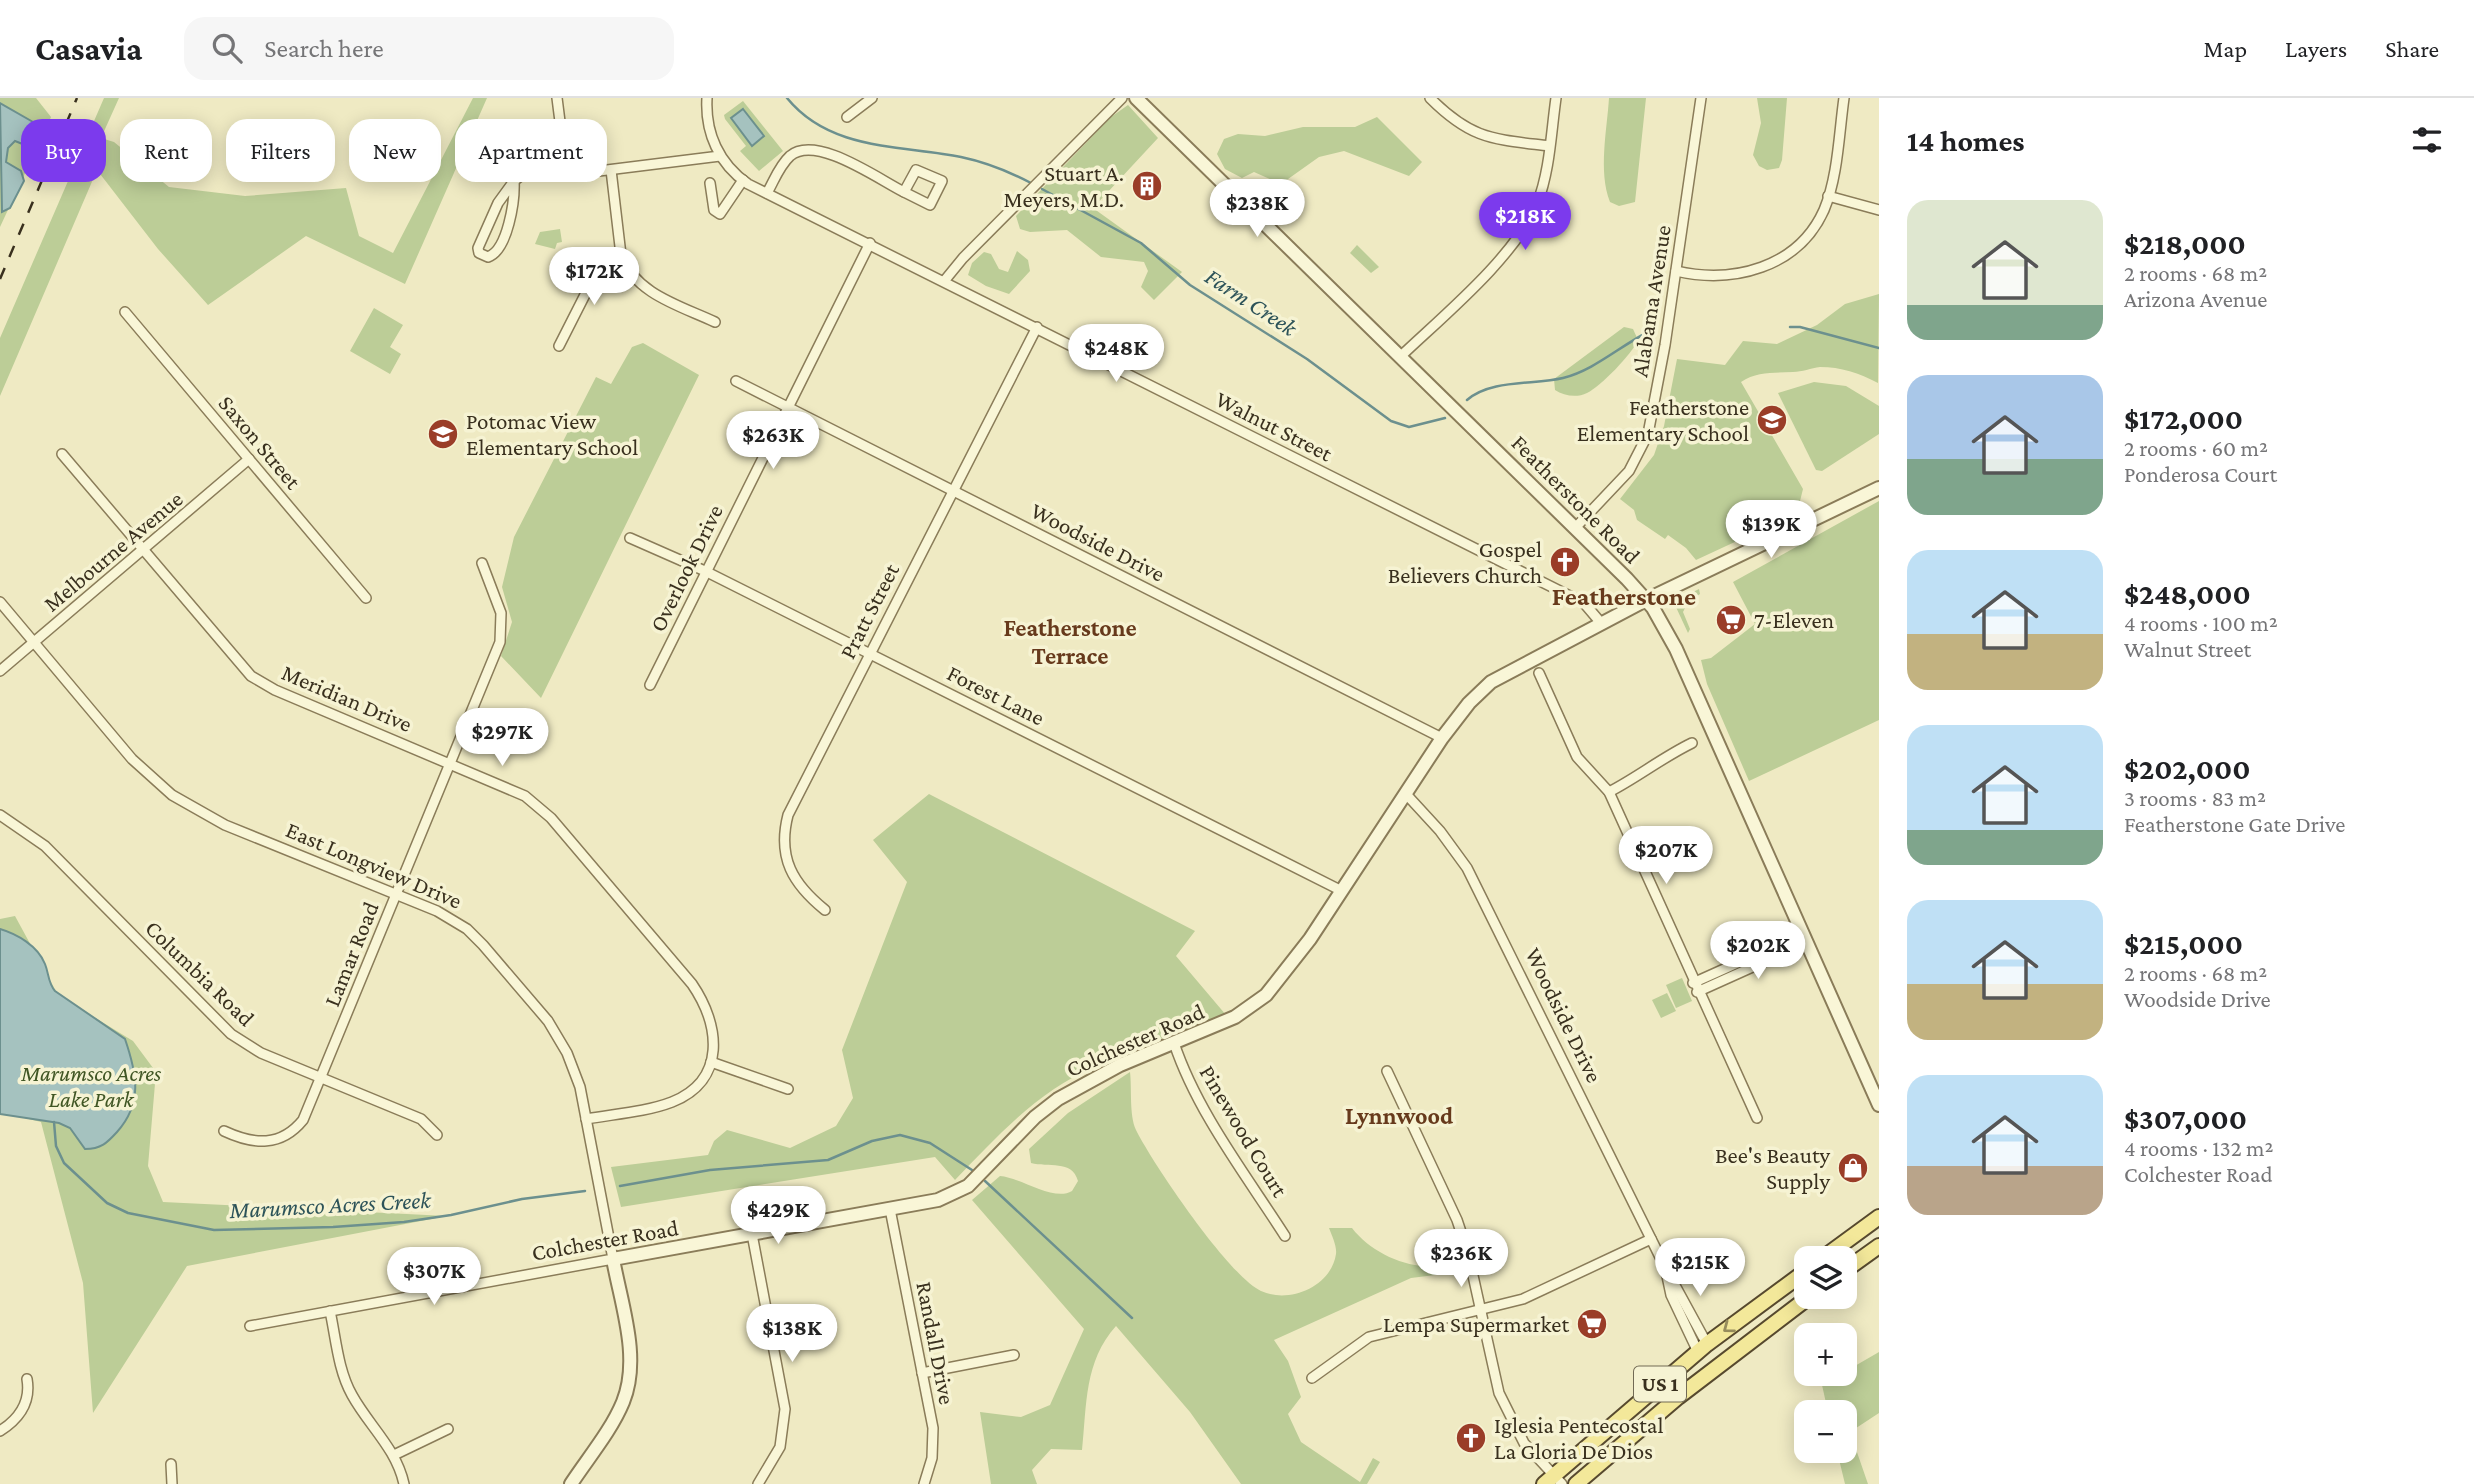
<!DOCTYPE html>
<html lang="en">
<head>
<meta charset="utf-8">
<style>
	body { margin:0; font-family:"Crimson Pro",serif; background:#f6f6f6; color:#202124; height:100vh; display:flex; flex-direction:column; font-size:26px; white-space:nowrap }
	* { box-sizing:border-box; margin:0 }
	p { font-size:23px; color:#757577 }
	.icon { flex:none; width:38px; height:38px; fill:none; stroke:currentColor; stroke-width:2; stroke-linecap:round; stroke-linejoin:round }
	.map { position:relative; flex:1; overflow:hidden }
	.sheet { display:flex; flex-direction:column; background:#fff; width:595px }
	.sheet>* { flex:none }
	.hud { position:absolute; left:21px; top:21px; width:665px; height:63px; display:flex; gap:14px }
	.buttons { position:absolute; left:1794px; top:1148px; display:grid; gap:14px }
	.buttons a { display:grid; place-items:center; width:63px; height:63px; border-radius:14px; background:#fff; box-shadow:0 4px 18px #0003; font-size:35px }
	.price { position:absolute; translate:-50% -60px; padding:0 16px; border-radius:24px; background:#fff; color:#222; font-size:23px; line-height:46px; filter:drop-shadow(0 2px 4px #0008) }
	.price::after { content:''; position:absolute; left:50%; top:42px; width:21px; height:16px; margin-left:-10px; background:inherit; clip-path:polygon(0 0,100% 0,50% 100%) }
	.price.active { background:#7c3aed; color:#fff }
	ul { padding:0; list-style:none }
	li { display:flex; align-items:center; gap:21px; height:175px; padding:0 28px }
	li span { display:grid; place-items:center; flex:none; width:196px; height:140px; border-radius:21px; color:#555 }
	li>.icon { margin-inline-start:auto }
	span .icon { width:84px; height:84px; fill:#fffc; stroke-width:1 }
	li b { font-size:30px }
	h2 { display:flex; justify-content:space-between; align-items:center; height:84px; padding:0 28px; font-size:30px }
	.chip { padding:0 24px; border-radius:21px; background:#fff; box-shadow:0 4px 18px #0003; font-size:24px; line-height:63px }
	.chip.active { background:#7c3aed; color:#fff }
	header { display:flex; align-items:center; gap:42px; box-sizing:border-box; height:98px; padding:0 35px; background:#fff; border-bottom:2px solid #e0e0e0 }
	header strong { font-size:33px }
	nav { display:flex; gap:38px; margin-inline-start:auto; font-size:24px }
	.search { width:490px; height:63px; background:#f6f6f6; display:flex; align-items:center; gap:18px; box-sizing:border-box; padding:0 24px; border-radius:21px; color:#757577; font-size:26px }
	main { display:flex; flex:1; min-height:0 }
	.map>svg:first-child { display:block }
	.green { fill:#bccd97 }
	.water { fill:#a5c2bf; stroke:#6c908e; stroke-width:2 }
	.lines { fill:none; stroke-linecap:round; stroke-linejoin:round }
	.stream { stroke:#6c908e; stroke-width:2.5 }
	.minor-casing { stroke:#8a7c59; stroke-width:12 }
	.tertiary-casing { stroke:#8a7c59; stroke-width:16 }
	.primary-casing { stroke:#57492e; stroke-width:18 }
	.minor { stroke:#f9f6d7; stroke-width:9 }
	.tertiary { stroke:#f9f6d7; stroke-width:12 }
	.primary { stroke:#f3e89a; stroke-width:14 }
	.rail { stroke:#39301e; stroke-width:2.5; stroke-dasharray:12 12; stroke-linecap:butt }
	.oneway { stroke:#968c5c }
	.labels { text-anchor:middle; stroke-width:7; stroke-linejoin:round; paint-order:stroke }
	.shield { fill:#f6f3d3; stroke:#726a54; stroke-width:2 }
	.shield-label { font-size:21px; font-weight:bold; fill:#39301e }
	.poi-label { font-size:23px; fill:#39301e; stroke:#f6f3d3; text-anchor:end }
	.street-label { font-size:23px; fill:#39301e; stroke:#f6f3d3 }
	.park-label { font-size:23px; font-style:italic; fill:#405624; stroke:#f6f3d3 }
	.water-label { font-size:24px; font-style:italic; fill:#2d5359; stroke:#f6f3d3 }
	.neighbourhood-label { font-size:24px; font-weight:bold; fill:#673a1c; stroke:#f6f3d3 }
	.quarter-label { font-size:26px; font-weight:bold; fill:#673a1c; stroke:#f6f3d3 }
</style>
</head>
<body>
<header>
<strong>Casavia</strong>
<div class="search"><svg class="icon" aria-label="search" viewBox="0 0 24 24"><circle cx="10" cy="10" r="6"/><path d="M15 15l6 6"/></svg>Search here</div>
<nav><a>Map</a><a>Layers</a><a>Share</a></nav>
</header>
<main>
<div class="map">
<svg width="1879" height="1386" viewBox="0 0 1879 1386">
	<rect width="100%" height="100%" fill="#efeac3"/>
	<g class="green">
		<polygon points="0,0 36,0 51,19 0,129"/>
		<polygon points="104,0 119,0 101,40 114,44 169,89 245,98 346,90 359,138 393,155 473,0 487,0 405,186 306,138 208,207 158,151 97,72 0,298 0,240"/>
		<path d="M 1609,0 L 1646,0 L 1635,104 L 1619,108 L 1610,104 C 1598,73 1607,32 1609,0 Z"/>
		<polygon points="1757,0 1787,0 1782,62 1779,70 1767,72 1759,68 1753,57 1761,25"/>
		<polygon points="743,3 783,53 759,73 740,53 746,48 725,21 724,17"/>
		<polygon points="1128,7 1158,40 1093,110 1182,174 1154,202 1141,189 1148,173 1144,164 1101,159 1067,132 1030,134 1020,131 1016,118 1111,19"/>
		<polygon points="1377,19 1422,64 1409,78 1344,53 1319,59 1281,86 1254,74 1242,80 1225,71 1217,56 1224,41 1238,36 1265,38 1303,29 1355,29"/>
		<polygon points="560,131 562,144 557,145 555,151 535,146 540,134"/>
		<polygon points="1357,147 1379,169 1371,175 1350,155"/>
		<polygon points="1017,153 1028,162 1030,173 1009,196 986,188 968,177 972,165 984,154 991,156 999,171 1008,174"/>
		<path d="M 1879,196 L 1878,285 C 1859,275 1841,269 1820,269 C 1811,270 1802,274 1793,274 C 1774,275 1757,273 1741,284 L 1803,391 L 1798,411 L 1782,422 L 1696,462 L 1686,450 L 1668,437 L 1665,441 L 1637,422 L 1634,412 L 1620,401 L 1654,357 L 1664,328 L 1677,261 L 1725,267 L 1743,243 L 1777,246 L 1817,227 L 1845,206 Z"/>
		<polygon points="374,210 403,227 390,249 401,256 390,276 350,253"/>
		<path d="M 1624,229 L 1633,231 L 1638,242 C 1632,256 1601,288 1587,295 C 1577,300 1564,298 1555,292 L 1554,281 Z"/>
		<polygon points="643,245 699,277 541,600 501,558 512,524 502,489 514,439 596,279 611,286 632,249"/>
		<polygon points="1814,284 1846,288 1879,308 1879,336 1822,373 1816,372 1778,295"/>
		<polygon points="1879,403 1879,622 1749,683 1707,586 1701,562 1711,560 1755,526 1733,484"/>
		<polygon points="1699,491 1700,496 1688,504 1683,514 1690,531 1688,535 1675,507 1679,501"/>
		<path d="M 929,696 L 1195,833 L 1176,858 L 1226,917 C 1169,939 1105,957 1054,991 C 1017,1016 985,1051 955,1082 L 935,1059 L 621,1109 L 611,1069 L 708,1057 L 714,1043 L 727,1032 L 790,1050 L 836,1028 L 853,1000 L 842,952 L 907,784 L 873,742 Z"/>
		<polygon points="15,818 58,897 133,943 156,974 148,1068 163,1104 447,1118 187,1168 93,1315 83,1185 41,1024 0,1014 0,821"/>
		<polygon points="1682,880 1692,903 1676,910 1666,887"/>
		<polygon points="1667,895 1676,913 1661,920 1652,902"/>
		<path d="M 1130,974 C 1132,991 1129,1017 1136,1032 C 1153,1066 1229,1178 1261,1193 C 1289,1206 1331,1189 1336,1156 C 1337,1148 1332,1138 1329,1130 L 1352,1130 C 1368,1151 1398,1167 1425,1168 C 1433,1169 1444,1165 1452,1164 L 1451,1175 L 1411,1180 L 1274,1242 L 1288,1263 L 1301,1299 L 1288,1316 L 1301,1344 L 1360,1384 L 1373,1360 L 1380,1364 L 1367,1386 L 1241,1386 L 1190,1314 L 1116,1228 C 1084,1264 1087,1306 1082,1352 L 1051,1351 L 1032,1372 L 1037,1386 L 991,1386 L 980,1314 L 1021,1319 L 1050,1307 L 1084,1231 L 972,1102 L 1000,1078 C 1022,1080 1054,1104 1072,1093 L 1078,1083 C 1072,1061 1048,1070 1031,1065 L 1029,1051 L 1068,1015 Z"/>
		<polygon points="1879,1254 1879,1315 1850,1334 1868,1386 1845,1386 1837,1353 1844,1353 1844,1314 1828,1314 1822,1287"/>
	</g>
	<g class="water">
		<polygon points="0,5 33,24 41,32 38,42 30,49 15,43 8,50 6,64 21,73 24,83 10,110 2,114"/>
		<polygon points="743,11 764,38 752,48 731,20"/>
		<path d="M 0,831 C 17,836 38,848 45,866 C 49,876 48,885 55,893 L 125,941 C 137,976 143,1005 117,1034 C 107,1045 101,1051 85,1051 L 70,1030 L 59,1025 L 0,1016 Z"/>
	</g>
	<g class="lines">
		<g class="stream">
			<path d="M 787,0 C 830,53 900,47 961,59 C 985,64 1008,73 1031,85"/>
			<polyline points="1042,91 1141,145 1190,187 1307,261 1391,323 1409,329 1445,320"/>
			<polyline points="1790,229 1800,229 1879,250"/>
			<path d="M 1467,302 C 1491,281 1534,287 1563,280 C 1595,272 1621,247 1650,233"/>
			<polyline points="54,1024 56,1048 64,1065 107,1105 128,1115 214,1132 333,1129 404,1124 451,1117 522,1101 585,1093"/>
			<polyline points="985,1083 1132,1220"/>
			<polyline points="620,1088 710,1072 828,1062 872,1043 900,1037 930,1045 972,1072"/>
		</g>
		<g class="minor-casing">
			<g id="minor">
				<polyline points="557,0 566,71"/>
				<path d="M 707,0 C 705,35 719,66 748,86 L 1584,505 L 1601,525"/>
				<path d="M 1430,0 C 1472,42 1493,41 1549,48"/>
				<polyline points="847,19 872,0"/>
				<path d="M 611,72 L 621,157 C 635,196 681,208 715,224"/>
				<polygon points="916,72 942,83 930,107 904,94"/>
				<polyline points="514,83 527,73 544,68 599,73 720,58"/>
				<path d="M 514,83 C 515,102 508,152 488,159 L 479,155 L 478,150 L 498,105 Z"/>
				<polyline points="710,85 714,112 720,116 743,82"/>
				<path d="M 767,95 C 774,83 779,68 790,58 C 816,36 878,81 904,94"/>
				<polyline points="1828,98 1879,112"/>
				<path d="M 1676,173 C 1733,186 1798,170 1824,112 C 1838,79 1839,35 1844,0"/>
				<polyline points="945,182 963,160 1122,0"/>
				<polyline points="125,214 366,500"/>
				<polyline points="559,248 595,177 621,159"/>
				<path d="M 1401,258 C 1443,218 1515,159 1537,106 C 1550,73 1551,35 1556,0"/>
				<polyline points="736,283 1442,640"/>
				<path d="M 62,356 L 251,578 L 275,592 L 525,698 L 551,720 L 692,886 C 720,927 727,982 672,1004 C 646,1014 614,1016 586,1021"/>
				<polyline points="1576,429 1629,373 1648,336 1665,247 1701,0"/>
				<polyline points="630,440 705,473 1342,793"/>
				<polyline points="0,504 132,661 172,697 225,727 437,813 467,831 483,847 548,923 567,955 580,989 613,1161 250,1228"/>
				<polyline points="0,573 249,361"/>
				<polyline points="1539,575 1577,659 1609,694 1757,1020"/>
				<polyline points="650,587 870,145"/>
				<path d="M 1609,694 C 1638,679 1663,659 1692,645"/>
				<polyline points="1406,696 1440,733 1467,770 1665,1169 1707,1246"/>
				<polyline points="0,717 45,748 231,936 261,955 421,1021 437,1037"/>
				<path d="M 825,812 C 793,786 777,760 788,717 L 1037,229"/>
				<polyline points="1693,885 1802,836"/>
				<polyline points="1697,894 1806,845"/>
				<path d="M 1174,945 C 1197,1014 1246,1077 1285,1138"/>
				<polyline points="711,964 788,991"/>
				<polyline points="1387,973 1457,1122 1468,1155 1499,1295 1524,1345 1562,1386"/>
				<path d="M 224,1033 C 254,1047 281,1049 303,1022 L 500,544 L 501,515 L 482,465"/>
				<polyline points="890,1111 933,1330 932,1360 924,1386"/>
				<polyline points="752,1136 785,1311 780,1349 758,1386"/>
				<polyline points="1667,1178 1671,1197 1698,1254"/>
				<path d="M 330,1213 C 336,1241 338,1272 352,1297 C 369,1328 396,1350 404,1386"/>
				<polyline points="922,1275 1014,1257"/>
				<polyline points="1312,1280 1369,1239 1523,1201 1651,1141"/>
				<path d="M 0,1333 C 19,1321 31,1304 27,1281"/>
				<polyline points="394,1357 448,1331"/>
				<polyline points="171,1366 172,1386"/>
			</g>
		</g>
		<g class="tertiary-casing">
			<g id="tertiary">
				<polyline points="1136,0 1627,481 1653,510 1676,551 1879,1007"/>
				<path d="M 571,1386 C 588,1360 611,1333 623,1304 C 641,1260 621,1206 613,1161 L 938,1102 L 968,1088 L 1035,1019 L 1058,1001 L 1120,967 L 1235,919 L 1266,897 L 1310,841 L 1442,640 L 1469,605 L 1491,584 L 1646,502 L 1879,390"/>
			</g>
		</g>
		<g class="primary-casing">
			<g id="primary">
				<polyline points="1823,1160 1879,1119"/>
				<polyline points="1844,1173 1879,1148"/>
				<polyline points="1544,1386 1707,1246 1806,1173"/>
				<polyline points="1576,1386 1678,1299 1809,1199"/>
			</g>
		</g>
		<use href="#minor" class="minor"/>
		<use href="#tertiary" class="tertiary"/>
		<use href="#primary" class="primary"/>
		<polyline class="rail" points="0,181 77,0"/>
	</g>
	<defs><path id="oneway-chevron" d="M-2-3.5L2.5 0L-2 3.5" fill="none" stroke-width="1.6" stroke-linecap="round" stroke-linejoin="round" transform="scale(1.75)"/></defs>
	<use class="oneway" href="#oneway-chevron" transform="translate(1728 1230) rotate(143)"/>
	<defs>
		<g id="building-disc" transform="scale(1.575)"><circle r="9.5" fill="#9a3d28" stroke="#f6f3d3"/><path d="M-4-6H4V6H1V3H-1V6H-4ZM-2.5-4.3h1.7v1.8h-1.7ZM.8-4.3h1.7v1.8H.8ZM-2.5-1h1.7V.8h-1.7ZM.8-1h1.7V.8H.8Z" fill="#fff"/></g>
		<g id="school-disc" transform="scale(1.575)"><circle r="9.5" fill="#9a3d28" stroke="#f6f3d3"/><path d="M0-5L7-2L0 1L-7-2ZM-4 1L0 2.5L4 1V4Q0 6-4 4Z" fill="#fff"/></g>
		<g id="church-disc" transform="scale(1.575)"><circle r="9.5" fill="#9a3d28" stroke="#f6f3d3"/><path d="M-1.2-6h2.4v3.5h3.3v2.4h-3.3V6h-2.4V-.1h-3.3v-2.4h3.3Z" fill="#fff"/></g>
		<g id="supermarket-disc" transform="scale(1.575)"><circle r="9.5" fill="#9a3d28" stroke="#f6f3d3"/><path d="M-6-5.5h2.5l.6 2H6L4.5 2H-2.5L-4.4-4H-6ZM-1.5 3.2a1.3 1.3 0 1 0 .1 0ZM3 3.2a1.3 1.3 0 1 0 .1 0Z" fill="#fff"/></g>
		<g id="shop-disc" transform="scale(1.575)"><circle r="9.5" fill="#9a3d28" stroke="#f6f3d3"/><path d="M-5-2.5h2.3a2.7 3.5 0 0 1 5.4 0H5L5.5 6h-11ZM-1.5-2.5h3a1.5 2.3 0 0 0-3 0Z" fill="#fff"/></g>
	</defs>
	<g fill-rule="evenodd">
		<use href="#building-disc" x="1147" y="88"/>
		<use href="#school-disc" x="1772" y="322"/>
		<use href="#school-disc" x="443" y="336"/>
		<use href="#church-disc" x="1565" y="464"/>
		<use href="#supermarket-disc" x="1731" y="522"/>
		<use href="#shop-disc" x="1853" y="1070"/>
		<use href="#supermarket-disc" x="1592" y="1226"/>
		<use href="#church-disc" x="1471" y="1340"/>
	</g>
	<g class="labels">
		<rect class="shield" x="1634" y="1268.5" width="52" height="35" rx="5"/>
		<g class="shield-label">
			<text x="1660" y="1293">US 1</text>
		</g>
		<g class="poi-label">
			<text x="1124" y="83">Stuart A.<tspan x="1124" dy="26">Meyers, M.D.</tspan></text>
			<text x="1749" y="317">Featherstone<tspan x="1749" dy="26">Elementary School</tspan></text>
			<text x="466" y="331" text-anchor="start">Potomac View<tspan x="466" dy="26">Elementary School</tspan></text>
			<text x="1542" y="459">Gospel<tspan x="1542" dy="26">Believers Church</tspan></text>
			<text x="1754" y="530" text-anchor="start">7-Eleven</text>
			<text x="1830" y="1065">Bee's Beauty<tspan x="1830" dy="26">Supply</tspan></text>
			<text x="1569" y="1234">Lempa Supermarket</text>
			<text x="1494" y="1335" text-anchor="start">Iglesia Pentecostal<tspan x="1494" dy="26">La Gloria De Dios</tspan></text>
		</g>
		<g class="street-label">
			<text transform="translate(1651 203) rotate(-81)" y="8">Alabama Avenue</text>
			<text transform="translate(1274 328) rotate(27)" y="8">Walnut Street</text>
			<text transform="translate(260 344) rotate(50)" y="8">Saxon Street</text>
			<text transform="translate(1576 401) rotate(45)" y="8">Featherstone Road</text>
			<text transform="translate(1098 444) rotate(27)" y="8">Woodside Drive</text>
			<text transform="translate(113 453) rotate(-40)" y="8">Melbourne Avenue</text>
			<text transform="translate(686 470) rotate(-64)" y="8">Overlook Drive</text>
			<text transform="translate(869 513) rotate(-63)" y="8">Pratt Street</text>
			<text transform="translate(996 597) rotate(27)" y="8">Forest Lane</text>
			<text transform="translate(347 600) rotate(23)" y="8">Meridian Drive</text>
			<text transform="translate(374 767) rotate(23)" y="8">East Longview Drive</text>
			<text transform="translate(351 856) rotate(-68)" y="8">Lamar Road</text>
			<text transform="translate(200 875) rotate(44)" y="8">Columbia Road</text>
			<text transform="translate(1564 917) rotate(64)" y="8">Woodside Drive</text>
			<text transform="translate(1135 942) rotate(-24)" y="8">Colchester Road</text>
			<text transform="translate(1244 1033) rotate(59)" y="8">Pinewood Court</text>
			<text transform="translate(605 1142) rotate(-10)" y="8">Colchester Road</text>
			<text transform="translate(936 1245) rotate(79)" y="8">Randall Drive</text>
		</g>
		<g class="park-label">
			<text x="91" y="983">Marumsco Acres<tspan x="91" dy="26">Lake Park</tspan></text>
		</g>
		<g class="water-label">
			<text transform="translate(1251 204) rotate(33)" y="8">Farm Creek</text>
			<text transform="translate(330 1107) rotate(-3)" y="8">Marumsco Acres Creek</text>
		</g>
		<g class="neighbourhood-label">
			<text x="1070" y="538">Featherstone<tspan x="1070" dy="28">Terrace</tspan></text>
			<text x="1399" y="1026">Lynnwood</text>
		</g>
		<g class="quarter-label">
			<text x="1624" y="507">Featherstone</text>
		</g>
	</g>
</svg>
<div class="buttons">
<a><svg class="icon" aria-label="layers" viewBox="0 0 24 24"><path d="M12 4l9 5-9 5-9-5zM3 14l9 5 9-5"/></svg></a>
<a>+</a>
<a>−</a>
</div>
<b class="price" style="left:1257px;top:141px">$238K</b>
<b class="price active" style="left:1525px;top:154px">$218K</b>
<b class="price" style="left:594px;top:209px">$172K</b>
<b class="price" style="left:1116px;top:286px">$248K</b>
<b class="price" style="left:773px;top:373px">$263K</b>
<b class="price" style="left:1771px;top:462px">$139K</b>
<b class="price" style="left:502px;top:670px">$297K</b>
<b class="price" style="left:1666px;top:788px">$207K</b>
<b class="price" style="left:1758px;top:883px">$202K</b>
<b class="price" style="left:778px;top:1148px">$429K</b>
<b class="price" style="left:1461px;top:1191px">$236K</b>
<b class="price" style="left:1700px;top:1200px">$215K</b>
<b class="price" style="left:434px;top:1209px">$307K</b>
<b class="price" style="left:792px;top:1266px">$138K</b>
<div class="hud">
<a class="chip active">Buy</a>
<a class="chip">Rent</a>
<a class="chip">Filters</a>
<a class="chip">New</a>
<a class="chip">Apartment</a>
</div>
</div>
<section class="sheet">
<h2>14 homes<svg class="icon" aria-label="filters" viewBox="0 0 24 24"><path d="M4 7h16M4 17h16"/><circle cx="9" cy="7" r="2"/><circle cx="15" cy="17" r="2"/></svg></h2>
<ul>
<li><span style="background:linear-gradient(#dfe7d0 75%,#7fa58c 0)"><svg class="icon" aria-label="home" viewBox="0 0 24 24"><path d="M3 11l9-7 9 7M6 9v11h12V9"/></svg></span><div><b>$218,000</b><p>2 rooms · 68 m²</p><p>Arizona Avenue</p></div></li>
<li><span style="background:linear-gradient(#a9c7e8 60%,#7fa58c 0)"><svg class="icon" aria-label="home" viewBox="0 0 24 24"><path d="M3 11l9-7 9 7M6 9v11h12V9"/></svg></span><div><b>$172,000</b><p>2 rooms · 60 m²</p><p>Ponderosa Court</p></div></li>
<li><span style="background:linear-gradient(#bfe0f5 60%,#c2b280 0)"><svg class="icon" aria-label="home" viewBox="0 0 24 24"><path d="M3 11l9-7 9 7M6 9v11h12V9"/></svg></span><div><b>$248,000</b><p>4 rooms · 100 m²</p><p>Walnut Street</p></div></li>
<li><span style="background:linear-gradient(#bfe0f5 75%,#7fa58c 0)"><svg class="icon" aria-label="home" viewBox="0 0 24 24"><path d="M3 11l9-7 9 7M6 9v11h12V9"/></svg></span><div><b>$202,000</b><p>3 rooms · 83 m²</p><p>Featherstone Gate Drive</p></div></li>
<li><span style="background:linear-gradient(#bfe0f5 60%,#c2b280 0)"><svg class="icon" aria-label="home" viewBox="0 0 24 24"><path d="M3 11l9-7 9 7M6 9v11h12V9"/></svg></span><div><b>$215,000</b><p>2 rooms · 68 m²</p><p>Woodside Drive</p></div></li>
<li><span style="background:linear-gradient(#bfe0f5 65%,#b9a48a 0)"><svg class="icon" aria-label="home" viewBox="0 0 24 24"><path d="M3 11l9-7 9 7M6 9v11h12V9"/></svg></span><div><b>$307,000</b><p>4 rooms · 132 m²</p><p>Colchester Road</p></div></li>
</ul>
</section>
</main>
</body>
</html>
